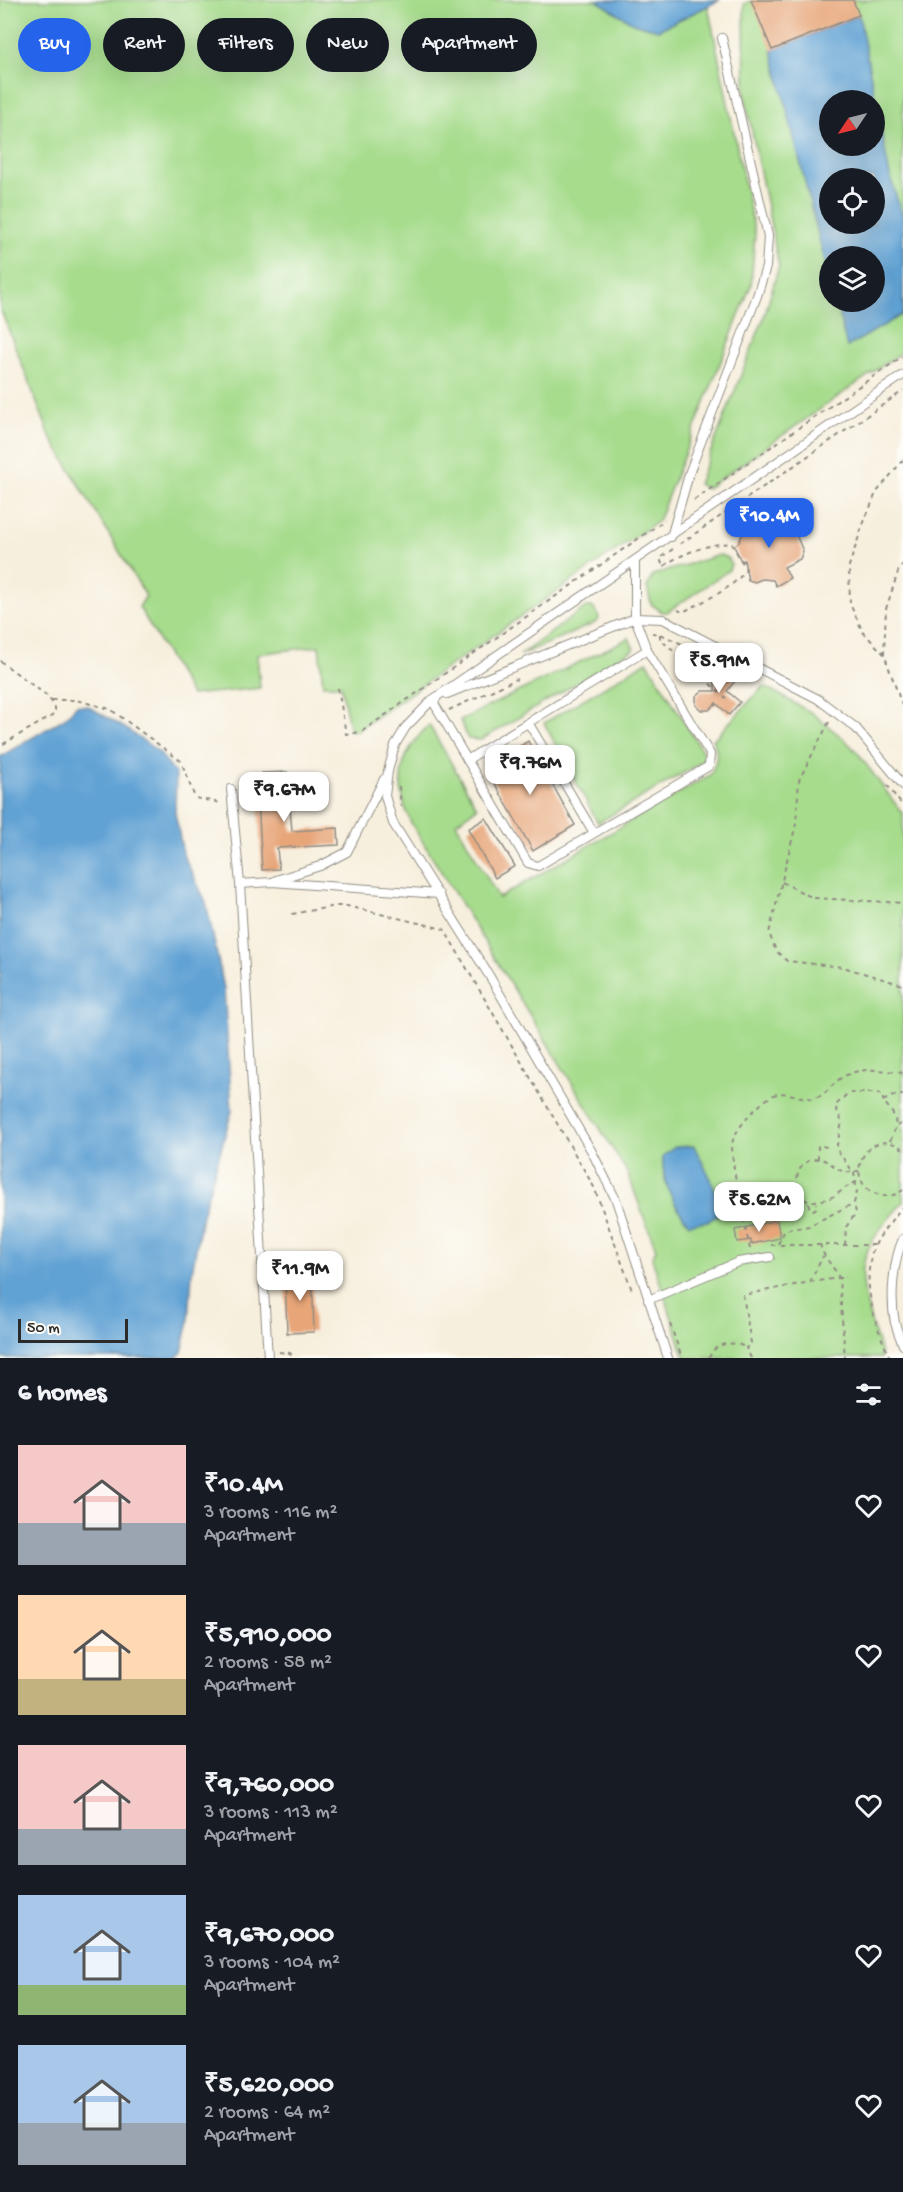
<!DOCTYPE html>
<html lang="en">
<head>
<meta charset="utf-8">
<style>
	body { margin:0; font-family:"Gochi Hand",sans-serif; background:#20242c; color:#f1f3f6; height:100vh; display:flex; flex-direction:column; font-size:22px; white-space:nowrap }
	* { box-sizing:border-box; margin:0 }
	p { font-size:20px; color:#9ea1a6 }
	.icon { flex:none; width:33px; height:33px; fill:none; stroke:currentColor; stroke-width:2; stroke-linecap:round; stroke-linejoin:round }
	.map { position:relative; height:1358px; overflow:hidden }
	.details { display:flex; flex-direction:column; background:#171b24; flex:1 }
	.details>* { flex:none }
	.guide { position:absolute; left:18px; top:18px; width:600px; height:54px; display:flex; gap:12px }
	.needle { width:39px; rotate:235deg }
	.buttons { position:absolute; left:819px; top:90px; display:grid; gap:12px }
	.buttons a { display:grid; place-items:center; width:66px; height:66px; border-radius:50%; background:#171b24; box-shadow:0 6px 24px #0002; font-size:30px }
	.scale { position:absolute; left:18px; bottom:15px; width:110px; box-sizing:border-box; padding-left:6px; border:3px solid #2b2b2b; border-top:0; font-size:16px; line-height:21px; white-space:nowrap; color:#2b2b2b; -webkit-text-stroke:4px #fdfcf7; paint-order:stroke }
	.price { position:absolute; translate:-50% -51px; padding:0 14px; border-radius:12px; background:#fff; color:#222; font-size:20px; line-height:39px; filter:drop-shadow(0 2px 3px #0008) }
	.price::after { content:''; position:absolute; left:50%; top:36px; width:18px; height:14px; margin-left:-9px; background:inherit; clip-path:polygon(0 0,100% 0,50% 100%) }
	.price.on { background:#2563eb; color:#fff }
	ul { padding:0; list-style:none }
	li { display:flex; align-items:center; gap:18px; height:150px; padding:0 18px }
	li span { display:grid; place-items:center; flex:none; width:168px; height:120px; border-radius:0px; color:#555 }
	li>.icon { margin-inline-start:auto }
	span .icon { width:72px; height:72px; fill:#fffc; stroke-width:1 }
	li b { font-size:26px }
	h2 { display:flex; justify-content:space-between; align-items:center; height:72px; padding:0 18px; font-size:26px }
	.chip { padding:0 21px; border-radius:27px; background:#171b24; box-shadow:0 6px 24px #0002; font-size:21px; line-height:54px }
	.chip.on { background:#2563eb; color:#fff }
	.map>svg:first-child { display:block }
	.green { fill:#a6dc8c; stroke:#68845c; stroke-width:1.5; fill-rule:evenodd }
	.water { fill:#61a2d4; stroke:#466680; stroke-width:1.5; fill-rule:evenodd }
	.building { fill:#e7a578 }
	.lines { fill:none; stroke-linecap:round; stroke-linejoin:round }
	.service-casing { stroke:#918d84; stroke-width:10 }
	.path { stroke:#918d84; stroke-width:2; stroke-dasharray:4.5 4.5; stroke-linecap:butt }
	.service { stroke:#fff; stroke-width:8 }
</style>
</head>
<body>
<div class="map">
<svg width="903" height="1358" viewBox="0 0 903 1358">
	<rect width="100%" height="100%" fill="#fdfcf7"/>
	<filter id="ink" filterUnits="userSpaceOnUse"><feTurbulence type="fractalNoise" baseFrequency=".0167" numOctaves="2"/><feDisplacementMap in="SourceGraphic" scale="12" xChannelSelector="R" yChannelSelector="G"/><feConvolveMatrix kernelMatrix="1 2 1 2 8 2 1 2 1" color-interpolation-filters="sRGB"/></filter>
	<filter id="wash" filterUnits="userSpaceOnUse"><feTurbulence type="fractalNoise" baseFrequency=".008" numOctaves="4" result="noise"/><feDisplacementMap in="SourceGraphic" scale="24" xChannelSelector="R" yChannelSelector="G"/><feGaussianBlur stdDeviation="1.35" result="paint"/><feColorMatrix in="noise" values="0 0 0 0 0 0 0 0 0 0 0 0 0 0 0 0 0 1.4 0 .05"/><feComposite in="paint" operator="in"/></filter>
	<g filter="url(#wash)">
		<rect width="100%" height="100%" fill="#f7efdd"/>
		<g class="green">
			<polygon points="0,0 596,0 633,23 658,30 708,6 755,234 751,285 658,521 356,731 350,731 341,685 323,685 319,646 257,654 260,688 191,695 139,607 146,596 50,436 0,308"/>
			<path d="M 753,0 L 903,0 L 903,351 L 706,489 L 698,484 L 764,317 L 779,266 L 745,97 L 744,4 ZM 830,100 L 874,100 L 874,146 L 830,146 ZM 830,178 L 874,178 L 874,224 L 830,224 ZM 830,256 L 874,256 L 874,302 L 830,302 Z"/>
			<polygon points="720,555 728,558 731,564 729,570 667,612 662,612 651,604 647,587 653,575"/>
			<polygon points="586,607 592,607 598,614 599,619 595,623 520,655"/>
			<polygon points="629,638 634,649 481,740 468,739 460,720"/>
			<polygon points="647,661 707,759 598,823 544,723"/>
			<path d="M 764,686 L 812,713 L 844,739 L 857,752 L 903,814 L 903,1202 C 887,1220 867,1241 863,1266 C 861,1283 867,1305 871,1322 C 874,1334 881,1345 881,1358 L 685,1358 L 652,1258 L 656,1249 L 627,1172 L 411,823 C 393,783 399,754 429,725 L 477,807 L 456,823 L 499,898 L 710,775 C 717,762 719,754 713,740 Z"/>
		</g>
		<g class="water">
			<polygon points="596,0 720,0 658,30 633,23"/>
			<path d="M 859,15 L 890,176 L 903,218 L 903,314 L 847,347 L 836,302 L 874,302 L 874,256 L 830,256 L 829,278 L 772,50 ZM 830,100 L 874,100 L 874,146 L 830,146 ZM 830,178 L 874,178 L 874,224 L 830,224 Z"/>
			<polygon points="77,705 88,706 125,728 159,752 176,775 175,812 183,854 206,902 224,988 232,1111 202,1215 192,1273 189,1321 182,1352 176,1358 0,1358 0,757 65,718"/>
			<path d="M 694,1146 L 711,1179 L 722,1213 L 708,1221 L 689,1224 C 673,1204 661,1181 663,1156 L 675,1147 Z"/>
		</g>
		<g id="blocks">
			<g class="building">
				<polygon points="751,0 853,0 859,15 772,50"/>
				<polygon points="778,513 790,521 803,551 800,559 784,567 790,578 776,586 773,580 762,579 755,582 748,580 744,560 741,561 734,546 739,542 744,530"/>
				<polygon points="726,670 730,673 735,681 727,691 740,702 729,715 717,704 716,706 716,703 709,710 701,710 696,705 696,696 702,691 715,691 715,676 720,671"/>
				<polygon points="528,741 575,825 533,851 486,768"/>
				<polygon points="287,772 292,831 338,828 339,845 277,848 279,869 262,870 258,799 264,799 262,773"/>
				<polygon points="486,818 515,866 495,878 468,829"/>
				<polygon points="777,1220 780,1238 751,1244 751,1240 737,1242 735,1230"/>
				<polygon points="312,1272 314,1332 287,1333 285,1273"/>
			</g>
		</g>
	</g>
	<g filter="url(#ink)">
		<use href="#blocks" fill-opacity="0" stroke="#918d84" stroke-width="1.5"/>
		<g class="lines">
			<g class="service-casing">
				<g id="service">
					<polyline points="671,537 690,471 757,296 766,267 768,236 722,38"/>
					<polyline points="447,694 635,618 663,619 818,699 856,728 903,785"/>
					<polyline points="436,699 432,700 528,863 538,866 709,766 710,754 647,650 635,618 635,562"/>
					<polyline points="529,724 594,833"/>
					<polyline points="467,760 647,650"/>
					<polyline points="231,789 240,884"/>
					<polyline points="276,880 320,866 347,852 384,779"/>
					<path d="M 903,1239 C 893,1261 890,1299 895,1323 C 897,1330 900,1338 903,1345"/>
					<polyline points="648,1300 738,1262 770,1257"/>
					<polyline points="268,1358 240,884 272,882 439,894"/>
					<polyline points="668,1358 616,1200 592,1152 490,977 393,823 385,796 388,771 395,745 406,727 432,700 903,375"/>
				</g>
			</g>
			<g class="path">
				<polyline points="903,460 876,493 862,527 849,566 850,604 863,632 884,654 903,708"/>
				<polyline points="694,500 903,356"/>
				<polyline points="680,544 903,391"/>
				<path d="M 673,549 L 660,558 L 663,567 C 677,555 714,541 732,544 L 746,569 C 734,589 703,601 683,612 L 678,610"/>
				<polyline points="652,633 660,634 702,653"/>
				<polyline points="660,634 660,639 726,698"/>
				<polyline points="884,654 886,609 899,569 903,564"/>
				<polyline points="0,661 46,695 55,706 55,714 0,746"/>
				<polyline points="338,688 346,734 361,732 665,520"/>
				<polyline points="51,700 76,700 110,709 181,761 195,798 221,803"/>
				<polyline points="449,710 517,679"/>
				<polyline points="829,722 799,780 796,824 769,933 776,951 787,961 843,967 903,985"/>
				<polyline points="887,785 902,805"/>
				<polyline points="399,786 401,807"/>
				<polyline points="782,882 813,898 903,903"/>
				<polyline points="292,914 336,906 347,906 444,929 594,1187 633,1293"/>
				<polyline points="897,1126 903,1122"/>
				<path d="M 890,1141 C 899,1122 897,1117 883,1101 L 893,1096 L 903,1095"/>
				<path d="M 903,1149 C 869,1123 839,1180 877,1194 C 886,1198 895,1196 903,1190"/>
				<polyline points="818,1159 818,1146 819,1145 830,1148"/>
				<path d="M 857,1182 C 847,1185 842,1191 834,1196 C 825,1201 818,1200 809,1202 C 792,1193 792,1163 815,1159 C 827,1157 834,1169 845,1172 C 849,1173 854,1171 859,1171"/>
				<polyline points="809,1203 809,1208 813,1210 817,1208 816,1203"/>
				<polyline points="778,1244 785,1230 809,1226 854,1203"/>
				<path d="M 820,1244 C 824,1260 833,1264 839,1278 L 845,1358"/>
				<polyline points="771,1245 876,1245"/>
				<polyline points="845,1245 846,1227 856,1213 854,1203 857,1192 854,1173 837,1150 837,1145 842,1122 835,1106 848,1093 878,1093 883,1096 883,1101"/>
				<path d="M 750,1249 C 746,1228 728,1156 733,1140 C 737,1127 760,1102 772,1096 C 787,1087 804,1104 820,1096 C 827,1093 832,1085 837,1081 C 857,1065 880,1070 903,1073"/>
				<polyline points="810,1282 846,1277"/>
				<polyline points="670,1324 682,1358"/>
				<polyline points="279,1352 290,1353 295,1358"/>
				<polyline points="244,1358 256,1355"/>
				<path d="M 709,1358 C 714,1342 734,1340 746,1348"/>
				<polyline points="751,1358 746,1348 751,1343 743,1295 810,1282 823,1256"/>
				<path d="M 890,1358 C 876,1327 862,1288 872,1253 C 878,1235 892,1220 903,1206"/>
			</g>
			<use href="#service" class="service"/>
		</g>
	</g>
</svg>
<div class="buttons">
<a><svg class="needle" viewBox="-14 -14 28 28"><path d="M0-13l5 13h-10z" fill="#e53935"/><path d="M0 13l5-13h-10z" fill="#9ea1a6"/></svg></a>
<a><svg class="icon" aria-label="locate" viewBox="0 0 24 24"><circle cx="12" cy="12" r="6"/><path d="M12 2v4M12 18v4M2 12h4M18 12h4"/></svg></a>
<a><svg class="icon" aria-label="layers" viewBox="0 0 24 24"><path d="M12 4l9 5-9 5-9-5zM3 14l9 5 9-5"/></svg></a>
</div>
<div class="scale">50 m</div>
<b class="price on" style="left:769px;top:549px">₹10.4M</b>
<b class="price" style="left:719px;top:694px">₹5.91M</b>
<b class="price" style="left:530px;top:796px">₹9.76M</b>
<b class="price" style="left:284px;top:823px">₹9.67M</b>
<b class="price" style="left:759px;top:1233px">₹5.62M</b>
<b class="price" style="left:300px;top:1302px">₹11.9M</b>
<div class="guide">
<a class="chip on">Buy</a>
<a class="chip">Rent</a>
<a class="chip">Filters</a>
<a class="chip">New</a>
<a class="chip">Apartment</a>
</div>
</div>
<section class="details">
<h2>6 homes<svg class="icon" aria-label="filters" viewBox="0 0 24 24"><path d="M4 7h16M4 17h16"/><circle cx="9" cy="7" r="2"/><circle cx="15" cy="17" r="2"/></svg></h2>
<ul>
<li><span style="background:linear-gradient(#f6c9c9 65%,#9aa5b1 0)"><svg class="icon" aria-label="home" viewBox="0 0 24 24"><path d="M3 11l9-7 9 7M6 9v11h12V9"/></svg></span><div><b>₹10.4M</b><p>3 rooms · 116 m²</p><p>Apartment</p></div><svg class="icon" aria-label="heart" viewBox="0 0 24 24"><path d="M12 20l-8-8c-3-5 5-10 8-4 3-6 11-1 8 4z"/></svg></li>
<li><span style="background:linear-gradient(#ffd9b3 70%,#c2b280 0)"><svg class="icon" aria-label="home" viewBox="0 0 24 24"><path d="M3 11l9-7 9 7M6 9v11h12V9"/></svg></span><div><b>₹5,910,000</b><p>2 rooms · 58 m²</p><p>Apartment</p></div><svg class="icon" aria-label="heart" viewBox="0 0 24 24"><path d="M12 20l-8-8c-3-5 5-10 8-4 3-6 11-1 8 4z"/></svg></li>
<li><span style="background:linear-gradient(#f6c9c9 70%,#9aa5b1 0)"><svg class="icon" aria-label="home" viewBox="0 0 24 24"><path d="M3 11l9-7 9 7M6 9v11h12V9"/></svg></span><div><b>₹9,760,000</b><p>3 rooms · 113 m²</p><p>Apartment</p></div><svg class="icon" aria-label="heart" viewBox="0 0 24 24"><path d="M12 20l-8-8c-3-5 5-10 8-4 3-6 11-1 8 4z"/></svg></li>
<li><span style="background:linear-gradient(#a9c7e8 75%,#8fb573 0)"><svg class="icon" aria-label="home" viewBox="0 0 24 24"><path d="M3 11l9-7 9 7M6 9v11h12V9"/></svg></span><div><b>₹9,670,000</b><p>3 rooms · 104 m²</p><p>Apartment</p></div><svg class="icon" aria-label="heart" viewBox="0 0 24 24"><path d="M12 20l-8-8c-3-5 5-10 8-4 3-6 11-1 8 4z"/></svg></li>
<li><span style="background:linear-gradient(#a9c7e8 65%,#9aa5b1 0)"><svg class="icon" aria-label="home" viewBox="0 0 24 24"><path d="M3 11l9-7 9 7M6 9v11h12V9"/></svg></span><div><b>₹5,620,000</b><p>2 rooms · 64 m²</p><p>Apartment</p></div><svg class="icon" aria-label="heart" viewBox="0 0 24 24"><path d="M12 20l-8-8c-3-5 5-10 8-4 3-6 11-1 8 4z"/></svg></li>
</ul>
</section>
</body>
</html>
